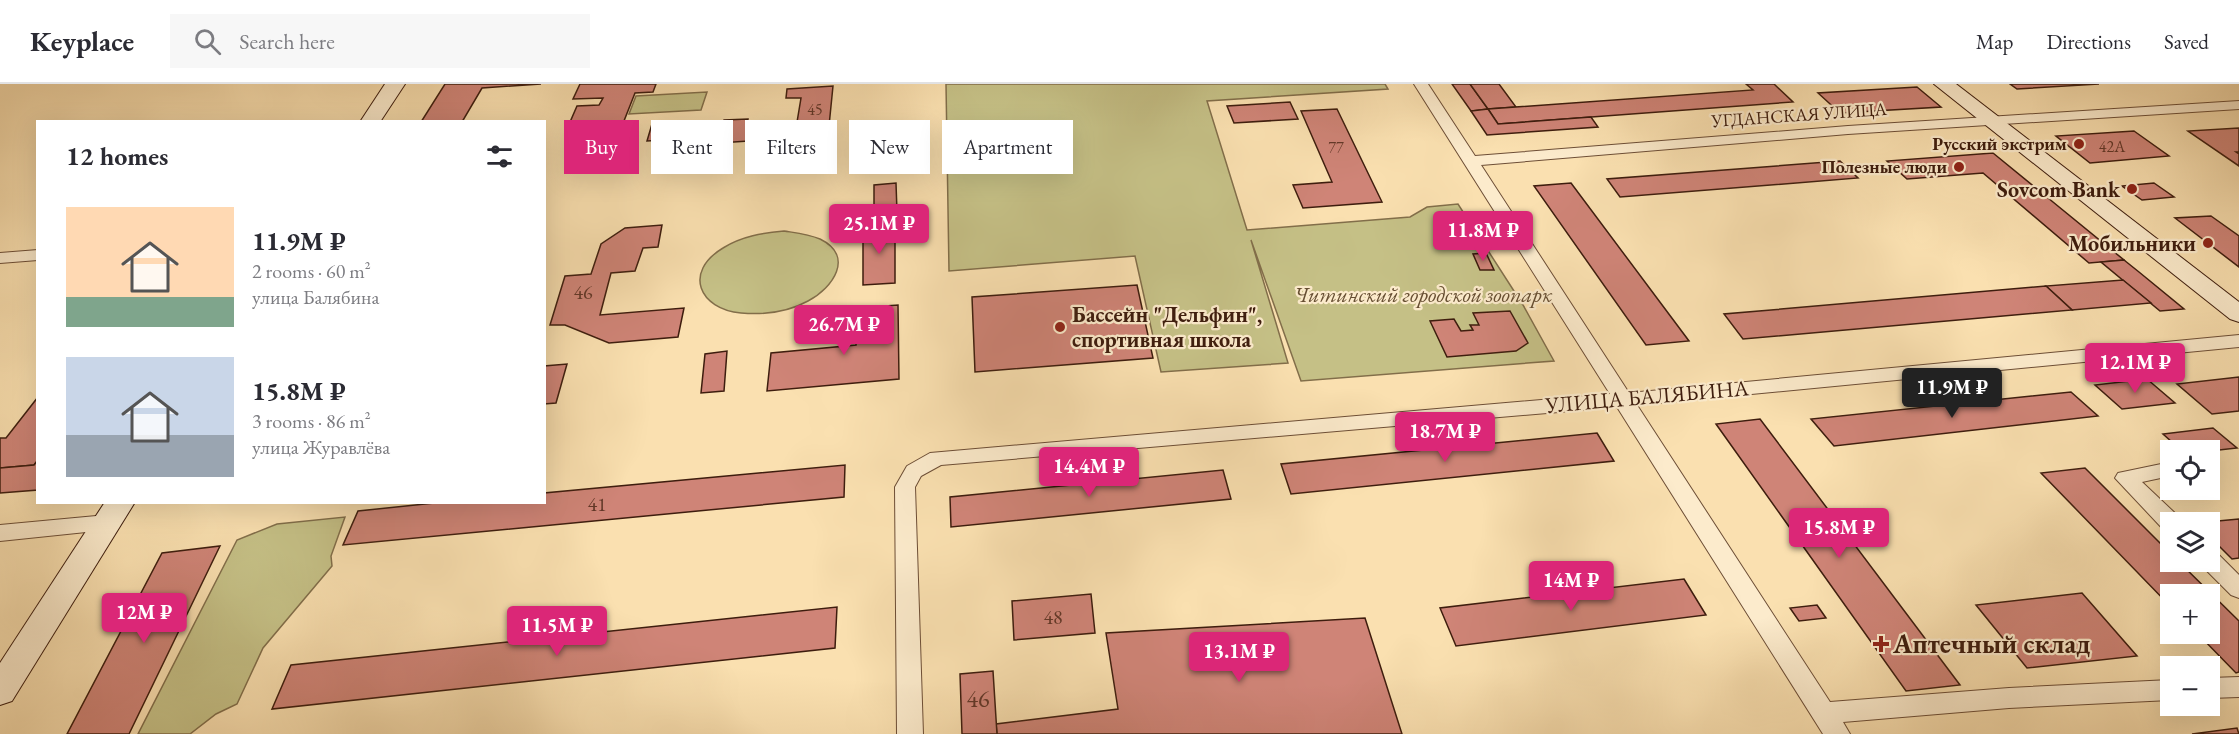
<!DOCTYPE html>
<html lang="en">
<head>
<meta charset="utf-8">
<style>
	body { margin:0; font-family:"EB Garamond",serif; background:#f7f7f7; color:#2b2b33; height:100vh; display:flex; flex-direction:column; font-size:22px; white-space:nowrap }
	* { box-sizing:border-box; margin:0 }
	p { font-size:20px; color:#7c7c81 }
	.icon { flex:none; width:33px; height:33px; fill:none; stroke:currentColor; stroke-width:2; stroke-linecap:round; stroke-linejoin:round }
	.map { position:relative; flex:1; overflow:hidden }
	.panel { position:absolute; left:36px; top:36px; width:510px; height:384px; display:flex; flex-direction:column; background:#fff; border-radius:0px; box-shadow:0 6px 24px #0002 }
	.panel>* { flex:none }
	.hud { position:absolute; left:564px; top:36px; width:570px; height:54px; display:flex; gap:12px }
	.buttons { position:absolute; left:2160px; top:356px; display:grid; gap:12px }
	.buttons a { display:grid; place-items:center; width:60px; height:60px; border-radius:0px; background:#fff; box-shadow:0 6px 24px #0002; font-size:30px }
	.price { position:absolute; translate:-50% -51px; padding:0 14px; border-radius:6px; background:#db2777; color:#fff; font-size:20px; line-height:39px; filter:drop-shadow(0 2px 3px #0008) }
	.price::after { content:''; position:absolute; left:50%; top:36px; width:18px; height:14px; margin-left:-9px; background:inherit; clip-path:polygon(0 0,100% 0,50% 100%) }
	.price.selected { background:#222; color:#fff }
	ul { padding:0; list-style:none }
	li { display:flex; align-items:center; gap:18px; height:150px; padding:0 30px }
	li span { display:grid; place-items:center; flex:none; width:168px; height:120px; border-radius:0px; color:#555 }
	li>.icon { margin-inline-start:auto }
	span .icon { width:72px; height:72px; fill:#fffc; stroke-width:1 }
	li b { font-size:26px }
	h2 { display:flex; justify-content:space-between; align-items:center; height:72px; padding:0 30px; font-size:26px }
	.tag { padding:0 21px; border-radius:0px; background:#fff; box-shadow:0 6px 24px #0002; font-size:21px; line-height:54px }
	.tag.selected { background:#db2777; color:#fff }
	header { display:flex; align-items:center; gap:36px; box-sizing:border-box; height:84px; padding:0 30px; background:#fff; border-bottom:2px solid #e1e1e2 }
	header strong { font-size:28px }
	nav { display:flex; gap:33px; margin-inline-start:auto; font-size:21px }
	.search { width:420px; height:54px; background:#f7f7f7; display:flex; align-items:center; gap:15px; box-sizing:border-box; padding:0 21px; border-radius:0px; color:#7c7c81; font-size:22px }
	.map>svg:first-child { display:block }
	.green { fill:#c5c086; stroke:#826e4a; stroke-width:1.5 }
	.building { fill:#cf8477; stroke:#3e1d0e; stroke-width:1.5 }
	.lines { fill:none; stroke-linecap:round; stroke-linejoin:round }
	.minor-casing { stroke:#6d4e36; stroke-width:2 }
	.secondary-casing { stroke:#3e1d0e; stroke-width:2 }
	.minor { fill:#fcebcc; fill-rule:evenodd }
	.secondary { fill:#fcebcc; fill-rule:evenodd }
	.poi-dot { fill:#8f2418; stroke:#fcebcc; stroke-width:2 }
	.labels { text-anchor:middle; stroke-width:4.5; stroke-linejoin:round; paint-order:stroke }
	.far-number-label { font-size:16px; fill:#623728 }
	.far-street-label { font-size:18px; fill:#3e1d0e; stroke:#fcebcc }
	.far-poi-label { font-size:18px; font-weight:bold; fill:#3e1d0e; stroke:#fcebcc; text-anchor:end }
	.number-label { font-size:20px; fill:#623728 }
	.poi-label { font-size:22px; font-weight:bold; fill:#3e1d0e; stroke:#fcebcc; text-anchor:end }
	.park-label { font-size:22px; font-style:italic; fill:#664e32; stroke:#fcebcc }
	.street-label { font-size:22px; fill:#3e1d0e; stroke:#fcebcc }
	.near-number-label { font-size:24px; fill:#623728 }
	.near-poi-label { font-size:27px; font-weight:bold; fill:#3e1d0e; stroke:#fcebcc; text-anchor:start }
</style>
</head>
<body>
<header>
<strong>Keyplace</strong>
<div class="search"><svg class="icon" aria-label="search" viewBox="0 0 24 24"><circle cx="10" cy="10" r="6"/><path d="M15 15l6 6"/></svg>Search here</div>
<nav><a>Map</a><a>Directions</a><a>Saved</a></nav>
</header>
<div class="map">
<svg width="2239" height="650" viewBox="0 0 2239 650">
	<rect width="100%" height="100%" fill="#fae0b0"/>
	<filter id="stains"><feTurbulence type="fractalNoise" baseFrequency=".00333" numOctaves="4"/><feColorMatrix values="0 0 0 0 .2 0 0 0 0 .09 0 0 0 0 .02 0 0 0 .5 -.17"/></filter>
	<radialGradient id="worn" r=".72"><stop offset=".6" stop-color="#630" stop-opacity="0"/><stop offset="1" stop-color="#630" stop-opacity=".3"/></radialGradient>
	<g class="green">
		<polygon points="946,0 1385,0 1388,5 1207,17 1247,146 1410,133 1427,123 1458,120 1523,221 1554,277 1301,297 1251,156 1288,279 1161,288 1135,172 949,187"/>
		<polygon points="707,8 701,26 629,30 636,12"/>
		<path d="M 784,147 C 797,149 808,150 820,155 C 855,172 833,204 808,217 C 788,228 764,231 741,229 C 699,225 683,188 723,164 C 742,152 763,149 784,147 Z"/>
		<polygon points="345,433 331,472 332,482 263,564 237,620 216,630 190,650 138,650 237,456 277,440"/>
	</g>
	<g class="building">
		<polygon points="445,0 541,0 482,4 462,38 421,38"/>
		<polygon points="580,0 656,0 653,8 635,9 622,42 567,45 577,22 599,21 603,14 573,15"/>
		<polygon points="1452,0 1470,0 1488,25 1471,27"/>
		<polygon points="1470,0 1499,0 1516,23 1488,25"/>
		<polygon points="1746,0 1774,0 1793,18 1498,40 1488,25 1753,6"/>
		<polygon points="2010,0 2099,0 2017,5"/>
		<polygon points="833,2 828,52 719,59 724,36 748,35 747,41 797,38 801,14 786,14 787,5"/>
		<polygon points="1917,3 1941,23 1840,29 1818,9"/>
		<polygon points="1290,18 1298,35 1234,39 1227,22"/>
		<polygon points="1337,25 1382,118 1303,124 1293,101 1332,98 1301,27"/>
		<polygon points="1488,25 1498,40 1591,33 1598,43 1487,51 1471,27"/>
		<polygon points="705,37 701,54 647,57 652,40"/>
		<polygon points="2239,44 2239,68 2236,68 2239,70 2239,82 2188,47"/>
		<polygon points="2134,47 2169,72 2090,79 2056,52"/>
		<polygon points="1993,69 2124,176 2089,179 1983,89 1907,95 1887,77"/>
		<polygon points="1840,77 1858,94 1620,113 1607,95"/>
		<polygon points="896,99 897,128 874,130 874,101"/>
		<polygon points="1571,99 1689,257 1646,261 1534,102"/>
		<polygon points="2154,99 2174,113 2142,116 2122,102"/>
		<polygon points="2211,132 2239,152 2239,183 2175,134"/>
		<polygon points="662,141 658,163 643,164 635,187 611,189 600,231 684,224 678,253 609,259 565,241 550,241 565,192 591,190 601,160 625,144"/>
		<polygon points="895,141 895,199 863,201 863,143"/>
		<polygon points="1486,169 1494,186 1480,186 1473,170"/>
		<polygon points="2124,176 2139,188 2184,225 2160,227 2101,178"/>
		<polygon points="2123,196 2151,219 2072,226 2046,202"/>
		<polygon points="1137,201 1153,274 975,288 972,213"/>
		<polygon points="2046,202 2072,226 1743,255 1724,230"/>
		<polygon points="898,221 899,295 767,307 771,269 856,261 857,224"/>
		<polygon points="1510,227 1528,259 1516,267 1447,273 1430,237 1454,235 1461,247 1473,246 1470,241 1479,241 1473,229"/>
		<polygon points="727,267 724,307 701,309 705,270"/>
		<polygon points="567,280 556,319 544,320 544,282"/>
		<polygon points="2239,293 2239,327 2212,330 2177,300"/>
		<polygon points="2147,295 2175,319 2122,325 2095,301"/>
		<polygon points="2071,308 2098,332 1834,362 1811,335"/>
		<polygon points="38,313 38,376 34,381 0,384 0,354 6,354"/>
		<polygon points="1760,335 1960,601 1906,607 1716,340"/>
		<polygon points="2213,344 2237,364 2210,367 2181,366 2163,350"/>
		<polygon points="1597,349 1614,377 1291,410 1281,380"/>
		<polygon points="38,376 38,406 0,409 0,384 34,381"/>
		<polygon points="845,381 844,413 343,461 358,427 444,418 544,418 544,409"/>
		<polygon points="2085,384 2170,469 2170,477 2178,477 2239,537 2239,588 2236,589 2197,549 2210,549 2210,510 2170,510 2170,522 2041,389"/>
		<polygon points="1223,386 1231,415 951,443 950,413"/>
		<polygon points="2239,435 2239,474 2232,475 2210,453 2210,438 2207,438"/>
		<polygon points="220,462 129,650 67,650 162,469"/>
		<polygon points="1684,495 1706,531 1456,562 1440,524"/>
		<polygon points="2082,509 2137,572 2027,584 1976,521"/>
		<polygon points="1091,510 1095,549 1014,556 1012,517"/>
		<polygon points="1817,521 1826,534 1799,537 1790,524"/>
		<polygon points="837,523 835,564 272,625 291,581"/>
		<polygon points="1365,534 1402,650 997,650 996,640 1118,625 1106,549"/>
		<polygon points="993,587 997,650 962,650 960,590"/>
		<polygon points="2237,644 2239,650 2192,650"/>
	</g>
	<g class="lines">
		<g class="minor-casing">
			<g id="minor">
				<polygon points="1414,0 1428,0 1475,72 1848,42 2239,17 2239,25 1848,50 1481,81 1629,309 2239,251 2239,263 1637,321 1830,618 2009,604 2170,596 2170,616 2009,624 1843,638 1850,650 1823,650 1617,323 941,381 921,392 915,403 923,650 897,650 895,403 907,382 930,369 1610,310"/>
				<polygon points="38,166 38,176 0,179 0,169"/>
				<polygon points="2166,379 2170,380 2170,392 2142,398 2178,432 2181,438 2170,438 2170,446 2162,444 2115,394 2118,389"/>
				<polygon points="107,431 115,433 118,439 115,445 0,457 0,441"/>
				<polygon points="2210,467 2218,470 2239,491 2239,514 2231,511 2202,482 2200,477 2210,477"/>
				<polygon points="2239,593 2239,613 2210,614 2210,594"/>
			</g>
		</g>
		<g class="secondary-casing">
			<g id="secondary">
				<polygon points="385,0 405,0 380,38 360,38"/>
				<polygon points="1934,0 1956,0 2239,218 2239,238 2230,235"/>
				<polygon points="105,418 135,418 12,617 0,621 0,579"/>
			</g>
		</g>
		<use href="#minor" class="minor"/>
		<use href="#secondary" class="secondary"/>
	</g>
	<g class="poi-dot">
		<circle cx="2079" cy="60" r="6"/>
		<circle cx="1959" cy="83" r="6"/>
		<circle cx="2132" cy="105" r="6"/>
		<circle cx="2208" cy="159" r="6"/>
		<circle cx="1060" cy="243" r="6"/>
		<path d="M1878 551h6v6h6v6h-6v6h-6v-6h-6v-6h6z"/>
	</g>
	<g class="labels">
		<g class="far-number-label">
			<text x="815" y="31">45</text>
			<text x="2112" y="68">42А</text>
			<text x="1336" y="69">77</text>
		</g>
		<g class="far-street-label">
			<text transform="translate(1799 31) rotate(-4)" y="6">УГДАНСКАЯ УЛИЦА</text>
		</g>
		<g class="far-poi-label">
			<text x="2067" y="66">Русский экстрим</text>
			<text x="1947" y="89">Полезные люди</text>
		</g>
		<g class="number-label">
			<text x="583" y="215">46</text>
			<text x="597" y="427">41</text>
			<text x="1053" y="540">48</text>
		</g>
		<g class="poi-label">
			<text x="2120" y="113">Sovcom Bank</text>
			<text x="2196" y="167">Мобильники</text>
			<text x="1072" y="238" text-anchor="start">Бассейн "Дельфин",<tspan x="1072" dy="25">спортивная школа</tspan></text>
		</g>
		<g class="park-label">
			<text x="1423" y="218">Читинский городской зоопарк</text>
		</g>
		<g class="street-label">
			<text transform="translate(1647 312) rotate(-5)" y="8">УЛИЦА БАЛЯБИНА</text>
		</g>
		<g class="near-number-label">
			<text x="978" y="623">46</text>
		</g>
		<g class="near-poi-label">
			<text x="1893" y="569">Аптечный склад</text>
		</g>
	</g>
	<rect width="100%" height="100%" filter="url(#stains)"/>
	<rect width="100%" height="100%" fill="url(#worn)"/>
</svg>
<div class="buttons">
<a><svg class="icon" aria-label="locate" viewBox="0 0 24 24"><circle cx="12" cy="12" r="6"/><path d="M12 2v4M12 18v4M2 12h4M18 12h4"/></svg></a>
<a><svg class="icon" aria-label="layers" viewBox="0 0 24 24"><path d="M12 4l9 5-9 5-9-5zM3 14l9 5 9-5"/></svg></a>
<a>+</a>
<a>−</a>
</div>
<b class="price" style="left:879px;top:171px">25.1M ₽</b>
<b class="price" style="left:1483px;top:178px">11.8M ₽</b>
<b class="price" style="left:844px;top:272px">26.7M ₽</b>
<b class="price" style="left:2135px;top:310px">12.1M ₽</b>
<b class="price selected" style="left:1952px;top:335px">11.9M ₽</b>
<b class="price" style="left:1445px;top:379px">18.7M ₽</b>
<b class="price" style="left:1089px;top:414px">14.4M ₽</b>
<b class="price" style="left:1839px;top:475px">15.8M ₽</b>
<b class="price" style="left:1571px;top:528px">14M ₽</b>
<b class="price" style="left:144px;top:560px">12M ₽</b>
<b class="price" style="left:557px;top:573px">11.5M ₽</b>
<b class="price" style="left:1239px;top:599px">13.1M ₽</b>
<div class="hud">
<a class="tag selected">Buy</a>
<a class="tag">Rent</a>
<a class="tag">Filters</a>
<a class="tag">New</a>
<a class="tag">Apartment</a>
</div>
<section class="panel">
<h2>12 homes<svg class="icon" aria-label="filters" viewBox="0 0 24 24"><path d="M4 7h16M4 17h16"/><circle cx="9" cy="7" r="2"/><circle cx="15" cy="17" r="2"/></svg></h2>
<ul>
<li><span style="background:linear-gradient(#ffd9b3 75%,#7fa58c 0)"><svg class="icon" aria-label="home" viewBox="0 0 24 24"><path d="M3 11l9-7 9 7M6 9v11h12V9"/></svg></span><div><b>11.9M ₽</b><p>2 rooms · 60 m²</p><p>улица Балябина</p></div></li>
<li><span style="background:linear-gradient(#c9d6e8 65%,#9aa5b1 0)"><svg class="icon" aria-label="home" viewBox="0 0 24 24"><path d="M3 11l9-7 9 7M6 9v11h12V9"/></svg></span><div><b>15.8M ₽</b><p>3 rooms · 86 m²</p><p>улица Журавлёва</p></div></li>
</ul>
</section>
</div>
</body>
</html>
